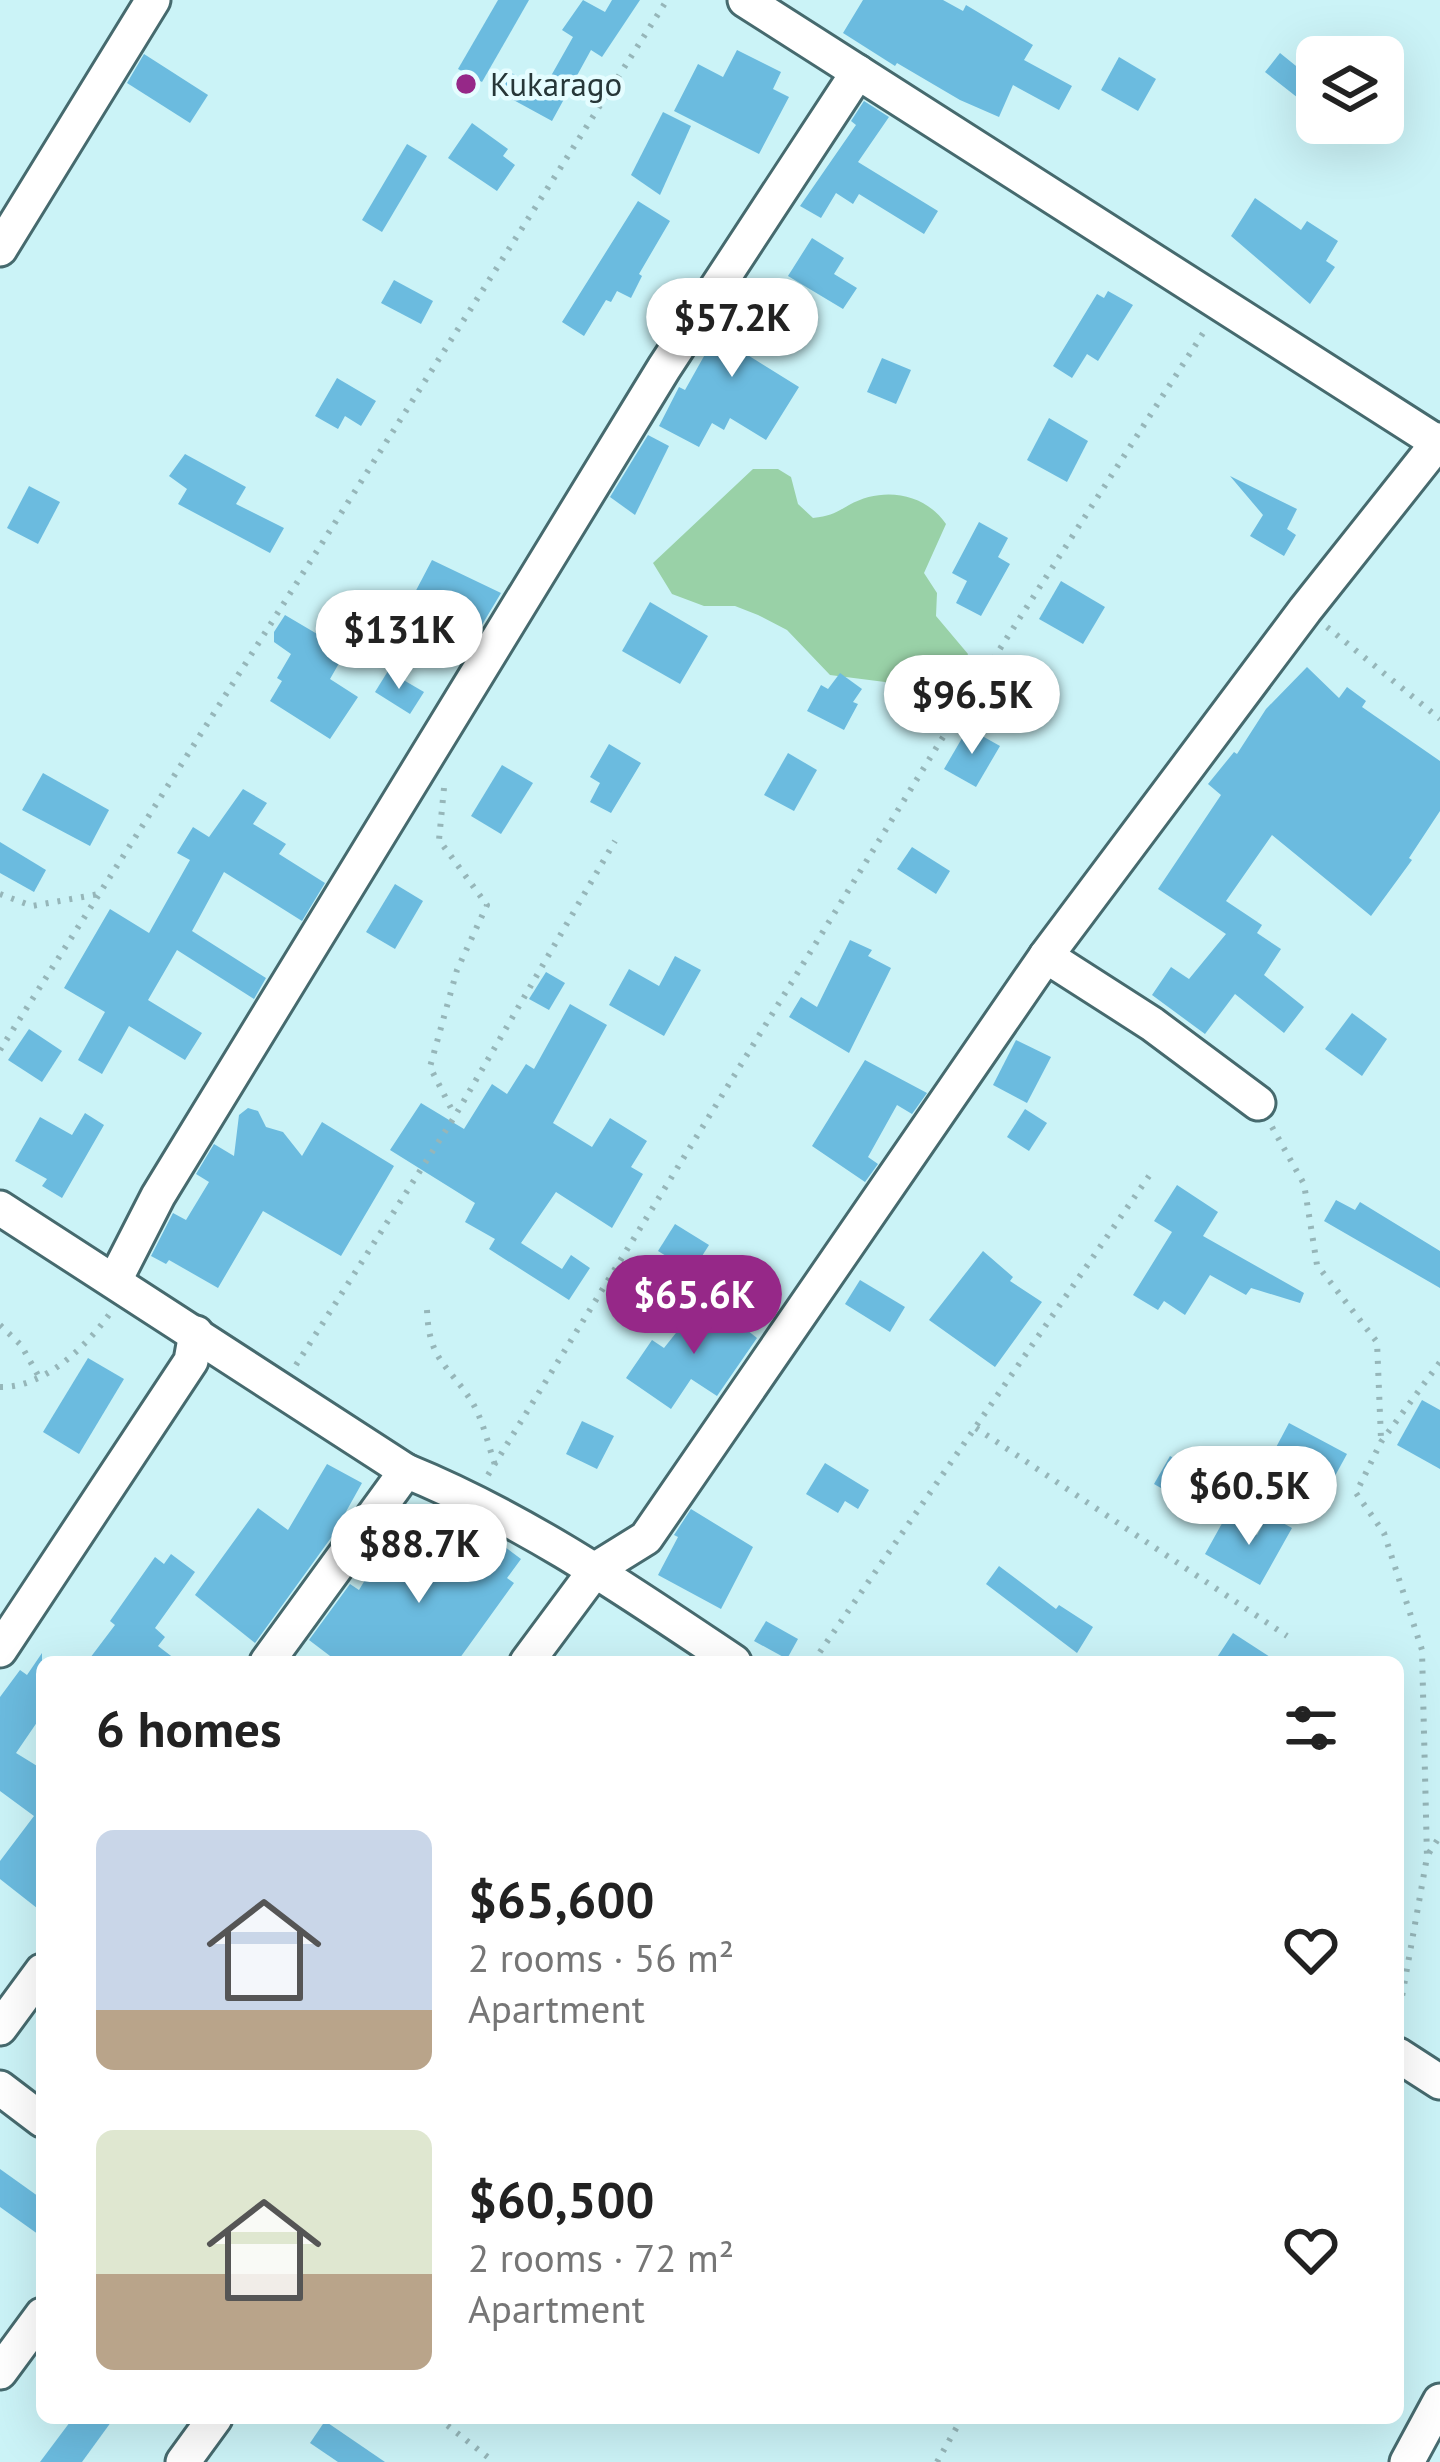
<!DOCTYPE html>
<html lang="en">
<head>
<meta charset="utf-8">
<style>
	body { margin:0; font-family:"PT Sans",sans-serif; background:#f6f6f6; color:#222; height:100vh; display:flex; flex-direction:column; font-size:45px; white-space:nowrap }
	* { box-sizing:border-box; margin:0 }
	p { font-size:39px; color:#767676 }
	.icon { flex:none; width:66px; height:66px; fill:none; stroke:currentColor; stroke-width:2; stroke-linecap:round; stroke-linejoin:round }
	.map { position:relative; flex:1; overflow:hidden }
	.side { position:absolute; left:36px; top:1656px; width:1368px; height:768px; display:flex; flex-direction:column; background:#fff; border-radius:18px; box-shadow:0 12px 48px #0002 }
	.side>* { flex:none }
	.fabs { position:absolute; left:1296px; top:36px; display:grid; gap:24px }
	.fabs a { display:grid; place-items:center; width:108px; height:108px; border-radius:18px; background:#fff; box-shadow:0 12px 48px #0002; font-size:60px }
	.price { position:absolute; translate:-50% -102px; padding:0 27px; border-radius:42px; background:#fff; color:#222; font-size:39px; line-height:78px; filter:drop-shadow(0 3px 6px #0008) }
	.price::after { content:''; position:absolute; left:50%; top:72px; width:36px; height:27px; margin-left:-18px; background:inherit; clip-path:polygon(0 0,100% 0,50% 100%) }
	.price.on { background:#962888; color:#fff }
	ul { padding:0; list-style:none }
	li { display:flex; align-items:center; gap:36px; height:300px; padding:0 60px }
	li span { display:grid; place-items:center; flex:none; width:336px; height:240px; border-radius:18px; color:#555 }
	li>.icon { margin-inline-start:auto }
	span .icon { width:144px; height:144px; fill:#fffc; stroke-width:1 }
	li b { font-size:51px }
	h2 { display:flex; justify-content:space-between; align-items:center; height:144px; padding:0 60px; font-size:51px }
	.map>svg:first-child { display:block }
	.green { fill:#99d1a7 }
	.building { fill:#6bbbdf }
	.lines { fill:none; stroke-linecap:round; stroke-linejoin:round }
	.minor-casing { stroke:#466a6e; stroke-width:39 }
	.path { stroke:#96b6b9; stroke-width:6; stroke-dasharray:3 9; stroke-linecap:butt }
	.minor { stroke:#fff; stroke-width:33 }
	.poi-dot { fill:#962888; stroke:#e5fdff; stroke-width:4.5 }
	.labels { text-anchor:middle; stroke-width:9; stroke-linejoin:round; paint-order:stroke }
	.poi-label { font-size:33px; fill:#273738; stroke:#e5fdff; text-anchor:start }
</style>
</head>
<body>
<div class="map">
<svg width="1440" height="2462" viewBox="0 0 1440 2462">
	<rect width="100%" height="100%" fill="#cbf3f7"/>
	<path class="green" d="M 753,469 L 778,469 L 791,477 L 798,504 L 813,518 C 831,516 835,513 849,505 C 883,486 925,493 946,524 L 924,573 L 937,593 L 936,616 L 968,654 L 959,676 L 947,691 L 927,701 L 908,697 L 885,682 L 830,675 L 787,630 L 758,615 L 735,606 L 704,606 L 672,594 L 653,563 Z"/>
	<g class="building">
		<polygon points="498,0 529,0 482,82 458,69"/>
		<polygon points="583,0 605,12 612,0 640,0 602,57 591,50 552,121 495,90 508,71 543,90 573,37 562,30"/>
		<polygon points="863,0 943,0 963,11 966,5 1033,45 1024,60 1072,86 1059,110 1013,85 999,117 960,100 897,63 895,66 843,33"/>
		<polygon points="737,50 781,72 773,89 789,97 759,154 674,111 698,64 723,77"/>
		<polygon points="1317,51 1317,93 1307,105 1265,72 1280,53 1301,70"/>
		<polygon points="144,54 208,95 190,123 127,83"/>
		<polygon points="1119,57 1156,79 1138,111 1101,90"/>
		<polygon points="864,101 889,117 858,162 938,211 924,234 859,194 853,204 836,193 821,218 800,206 856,125 851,121"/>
		<polygon points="663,112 691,126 660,195 631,175"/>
		<polygon points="472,123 508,149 503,156 515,165 497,191 448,158"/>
		<polygon points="407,144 427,156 382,232 362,220"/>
		<polygon points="1255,198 1301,230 1307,221 1338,241 1326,261 1335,267 1310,304 1231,236"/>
		<polygon points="638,201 670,221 639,274 642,276 631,298 617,291 611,302 606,300 584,336 562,322"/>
		<polygon points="812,238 844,258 834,274 857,288 843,309 788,276"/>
		<polygon points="394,280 433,301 421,324 381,303"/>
		<polygon points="745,283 775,299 746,354 799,387 766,440 730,418 724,430 712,423 699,447 659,426 679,387 685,390"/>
		<polygon points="1108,291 1133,305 1098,361 1087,354 1072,378 1053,366 1097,294 1104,298"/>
		<polygon points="882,358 911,370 896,404 867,392"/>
		<polygon points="337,378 376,401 361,426 345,416 338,429 315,416"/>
		<polygon points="1049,418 1088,441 1067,482 1027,460"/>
		<polygon points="648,435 669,446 635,515 610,497"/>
		<polygon points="185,454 246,487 236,504 284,528 270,553 178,504 187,489 169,476"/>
		<polygon points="1230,476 1297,509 1287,529 1296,535 1284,556 1250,536 1263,515"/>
		<polygon points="29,486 60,502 38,544 7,528"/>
		<polygon points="979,522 1008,538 998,557 1010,564 981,616 956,603 967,581 952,573"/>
		<polygon points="432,560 501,593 473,640 448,628 452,620 411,600"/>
		<polygon points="1061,581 1105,607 1083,644 1039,619"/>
		<polygon points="650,602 708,636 680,684 622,651"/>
		<polygon points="285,615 346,651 330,679 358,697 330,739 270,701 282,681 277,678 291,654 274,642 274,632"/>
		<polygon points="1307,667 1339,698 1347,687 1366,701 1362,707 1440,761 1440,811 1409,858 1412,860 1371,916 1272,835 1226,901 1262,925 1257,933 1281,949 1264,975 1304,1007 1284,1033 1235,994 1205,1034 1152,995 1171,967 1189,979 1226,934 1158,889 1221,795 1208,784 1234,752 1237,754 1266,709"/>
		<polygon points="388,671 424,692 410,714 375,692"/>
		<polygon points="840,673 862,689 853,702 858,704 844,730 807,711 821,685 828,689"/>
		<polygon points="968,728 1000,746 976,787 944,769"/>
		<polygon points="609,744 641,763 611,813 590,802 600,783 590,777"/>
		<polygon points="788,753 817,770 794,811 764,795"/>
		<polygon points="502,765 533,783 501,834 471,816"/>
		<polygon points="43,773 109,810 90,846 22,810"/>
		<polygon points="243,789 267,803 253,824 286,844 279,854 325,883 302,921 224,872 192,931 266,978 254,999 177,950 148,1000 202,1033 185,1060 129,1026 102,1074 78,1060 105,1012 64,988 110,909 149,933 190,860 177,853 193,827 209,837"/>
		<polygon points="0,842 46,870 34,892 0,873"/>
		<polygon points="912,847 950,871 936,894 897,869"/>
		<polygon points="395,884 423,901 395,949 366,932"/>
		<polygon points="850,940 872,950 868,956 891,968 849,1053 789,1017 801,997 817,1007"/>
		<polygon points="675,956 701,970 664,1036 609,1005 629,969 659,986"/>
		<polygon points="546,972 565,983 549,1010 529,999"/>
		<polygon points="570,1004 607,1025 553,1123 592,1147 610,1118 647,1141 631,1167 643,1174 612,1228 556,1192 521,1243 562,1269 571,1255 590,1268 569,1300 489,1249 495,1239 465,1222 475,1203 390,1150 421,1103 464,1129 492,1084 507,1094 526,1064 534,1069"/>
		<polygon points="1352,1013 1387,1039 1362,1076 1325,1049"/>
		<polygon points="29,1029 62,1051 42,1082 8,1060"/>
		<polygon points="1016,1040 1051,1057 1027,1103 993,1085"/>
		<polygon points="865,1060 927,1093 912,1114 897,1105 868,1157 878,1164 865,1182 812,1146"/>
		<polygon points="248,1108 258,1111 266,1127 283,1132 302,1156 322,1122 394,1166 341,1256 263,1211 218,1288 169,1260 166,1264 151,1256 173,1213 186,1220 209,1182 196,1174 214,1144 234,1156 239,1115"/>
		<polygon points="1025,1109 1047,1123 1029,1151 1007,1137"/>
		<polygon points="85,1113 104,1125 62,1198 42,1186 47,1179 15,1161 40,1117 72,1135"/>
		<polygon points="1177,1185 1218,1212 1203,1236 1304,1293 1300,1303 1251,1288 1246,1295 1210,1275 1185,1315 1164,1301 1158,1310 1133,1295 1172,1232 1154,1221"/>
		<polygon points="1336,1200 1355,1210 1360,1202 1440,1251 1440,1288 1324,1221"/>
		<polygon points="675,1224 709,1245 692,1272 658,1251"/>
		<polygon points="983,1251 1013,1277 1010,1281 1042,1302 995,1367 929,1320"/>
		<polygon points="860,1280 905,1307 890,1332 845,1304"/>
		<polygon points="730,1308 752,1322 747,1330 757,1338 717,1396 691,1379 671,1409 626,1378 652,1340 664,1348 695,1309 717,1326"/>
		<polygon points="88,1358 124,1379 79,1454 43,1432"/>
		<polygon points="1422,1400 1440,1410 1440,1469 1397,1445"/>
		<polygon points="582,1421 614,1436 597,1469 566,1454"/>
		<polygon points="1289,1423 1347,1454 1330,1485 1273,1453"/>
		<polygon points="1170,1456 1227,1488 1211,1517 1154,1484"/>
		<polygon points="825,1463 869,1490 858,1509 845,1501 838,1513 806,1494"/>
		<polygon points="327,1464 362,1483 333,1535 255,1643 195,1595 258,1508 288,1530"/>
		<polygon points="691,1509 753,1547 721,1609 658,1575 678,1537 674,1535"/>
		<polygon points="1268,1515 1292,1528 1260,1585 1205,1554 1225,1518 1257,1535"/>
		<polygon points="467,1525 489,1542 492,1537 521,1559 507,1578 514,1583 457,1662 338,1662 309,1640 350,1584 359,1590 385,1546 431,1575"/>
		<polygon points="171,1554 195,1572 155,1628 165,1637 158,1646 179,1662 87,1662 115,1625 110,1621 155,1557 164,1564"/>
		<polygon points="999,1566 1056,1609 1059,1605 1093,1627 1077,1653 986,1584"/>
		<polygon points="766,1621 798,1639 787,1659 754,1641"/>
		<polygon points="1233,1633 1278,1662 1214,1662"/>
		<polygon points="42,1653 42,1715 16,1753 42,1769 42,1912 0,1879 0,1861 34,1816 0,1791 0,1697 20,1670 27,1675"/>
		<polygon points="0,2169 42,2199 42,2237 0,2207"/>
		<polygon points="73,2418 114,2418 82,2462 40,2462"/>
		<polygon points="325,2421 385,2462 338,2462 310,2443"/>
	</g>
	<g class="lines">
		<g class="minor-casing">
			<g id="minor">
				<polyline points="745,0 1440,444"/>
				<polyline points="0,249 153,0"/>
				<polyline points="1046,956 1152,1024 1258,1103"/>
				<path d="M 0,1208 L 406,1471 C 524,1519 628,1591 734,1662"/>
				<polyline points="115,1280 158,1196 664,368 858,72"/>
				<polyline points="0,1650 191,1361 196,1333"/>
				<polyline points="267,1662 406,1471"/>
				<polyline points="527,1662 596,1569 646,1538 1046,956 1305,610 1440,440"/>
				<polyline points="0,2028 42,1971"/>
				<polyline points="1398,2055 1440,2082"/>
				<polyline points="0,2088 42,2120"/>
				<polyline points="0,2372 42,2315"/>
				<polyline points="183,2462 215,2418"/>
				<polyline points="1407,2462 1440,2401"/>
			</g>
		</g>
		<g class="path">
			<polyline points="1327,627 1440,719"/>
			<polyline points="444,788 439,840 487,905 457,970 430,1067 454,1114"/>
			<polyline points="0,894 32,906 99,894"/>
			<polyline points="0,1050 667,0"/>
			<polyline points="1272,1127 1304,1184 1317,1265 1377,1342 1381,1439"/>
			<path d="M 427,1310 C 429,1361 447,1363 472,1402 C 483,1420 488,1444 495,1465"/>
			<polyline points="0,1325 21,1345 39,1377"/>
			<polyline points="296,1365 455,1116 615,841"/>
			<path d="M 0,1387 C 44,1388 86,1347 111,1312"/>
			<polyline points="976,1428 1287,1636"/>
			<polyline points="488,1475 938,745 1207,327"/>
			<polyline points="813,1662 1149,1176"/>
			<polyline points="1429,1853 1440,1836"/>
			<polyline points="1398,2019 1427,1857 1422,1650 1384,1533 1356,1493 1381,1442 1440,1362"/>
			<polyline points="438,2418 494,2462"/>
			<polyline points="937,2462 962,2418"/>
		</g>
		<use href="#minor" class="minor"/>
	</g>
	<circle class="poi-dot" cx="466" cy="84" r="12"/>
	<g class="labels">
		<g class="poi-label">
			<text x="490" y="96">Kukarago</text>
		</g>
	</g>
</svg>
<div class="fabs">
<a><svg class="icon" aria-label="layers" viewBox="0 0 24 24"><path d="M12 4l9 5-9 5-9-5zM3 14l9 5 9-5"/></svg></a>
</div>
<b class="price" style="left:732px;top:380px">$57.2K</b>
<b class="price" style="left:399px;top:692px">$131K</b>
<b class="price" style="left:972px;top:757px">$96.5K</b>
<b class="price on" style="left:694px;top:1357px">$65.6K</b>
<b class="price" style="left:1249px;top:1548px">$60.5K</b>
<b class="price" style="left:419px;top:1606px">$88.7K</b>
<section class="side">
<h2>6 homes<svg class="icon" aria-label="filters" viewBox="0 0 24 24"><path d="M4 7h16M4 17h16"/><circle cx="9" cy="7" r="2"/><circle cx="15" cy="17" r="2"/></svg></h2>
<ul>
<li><span style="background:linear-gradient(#c9d6e8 75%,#b9a48a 0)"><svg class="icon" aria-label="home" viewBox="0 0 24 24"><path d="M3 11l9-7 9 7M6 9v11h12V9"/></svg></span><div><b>$65,600</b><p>2 rooms · 56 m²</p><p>Apartment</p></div><svg class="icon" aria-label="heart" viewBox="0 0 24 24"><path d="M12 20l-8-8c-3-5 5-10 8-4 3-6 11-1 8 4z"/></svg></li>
<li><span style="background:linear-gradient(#dfe7d0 60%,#b9a48a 0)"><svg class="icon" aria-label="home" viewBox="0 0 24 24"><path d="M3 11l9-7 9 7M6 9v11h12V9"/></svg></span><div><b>$60,500</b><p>2 rooms · 72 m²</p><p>Apartment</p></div><svg class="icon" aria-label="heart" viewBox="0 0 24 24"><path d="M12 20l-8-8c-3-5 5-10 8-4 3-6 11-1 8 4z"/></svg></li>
</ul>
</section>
</div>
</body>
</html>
